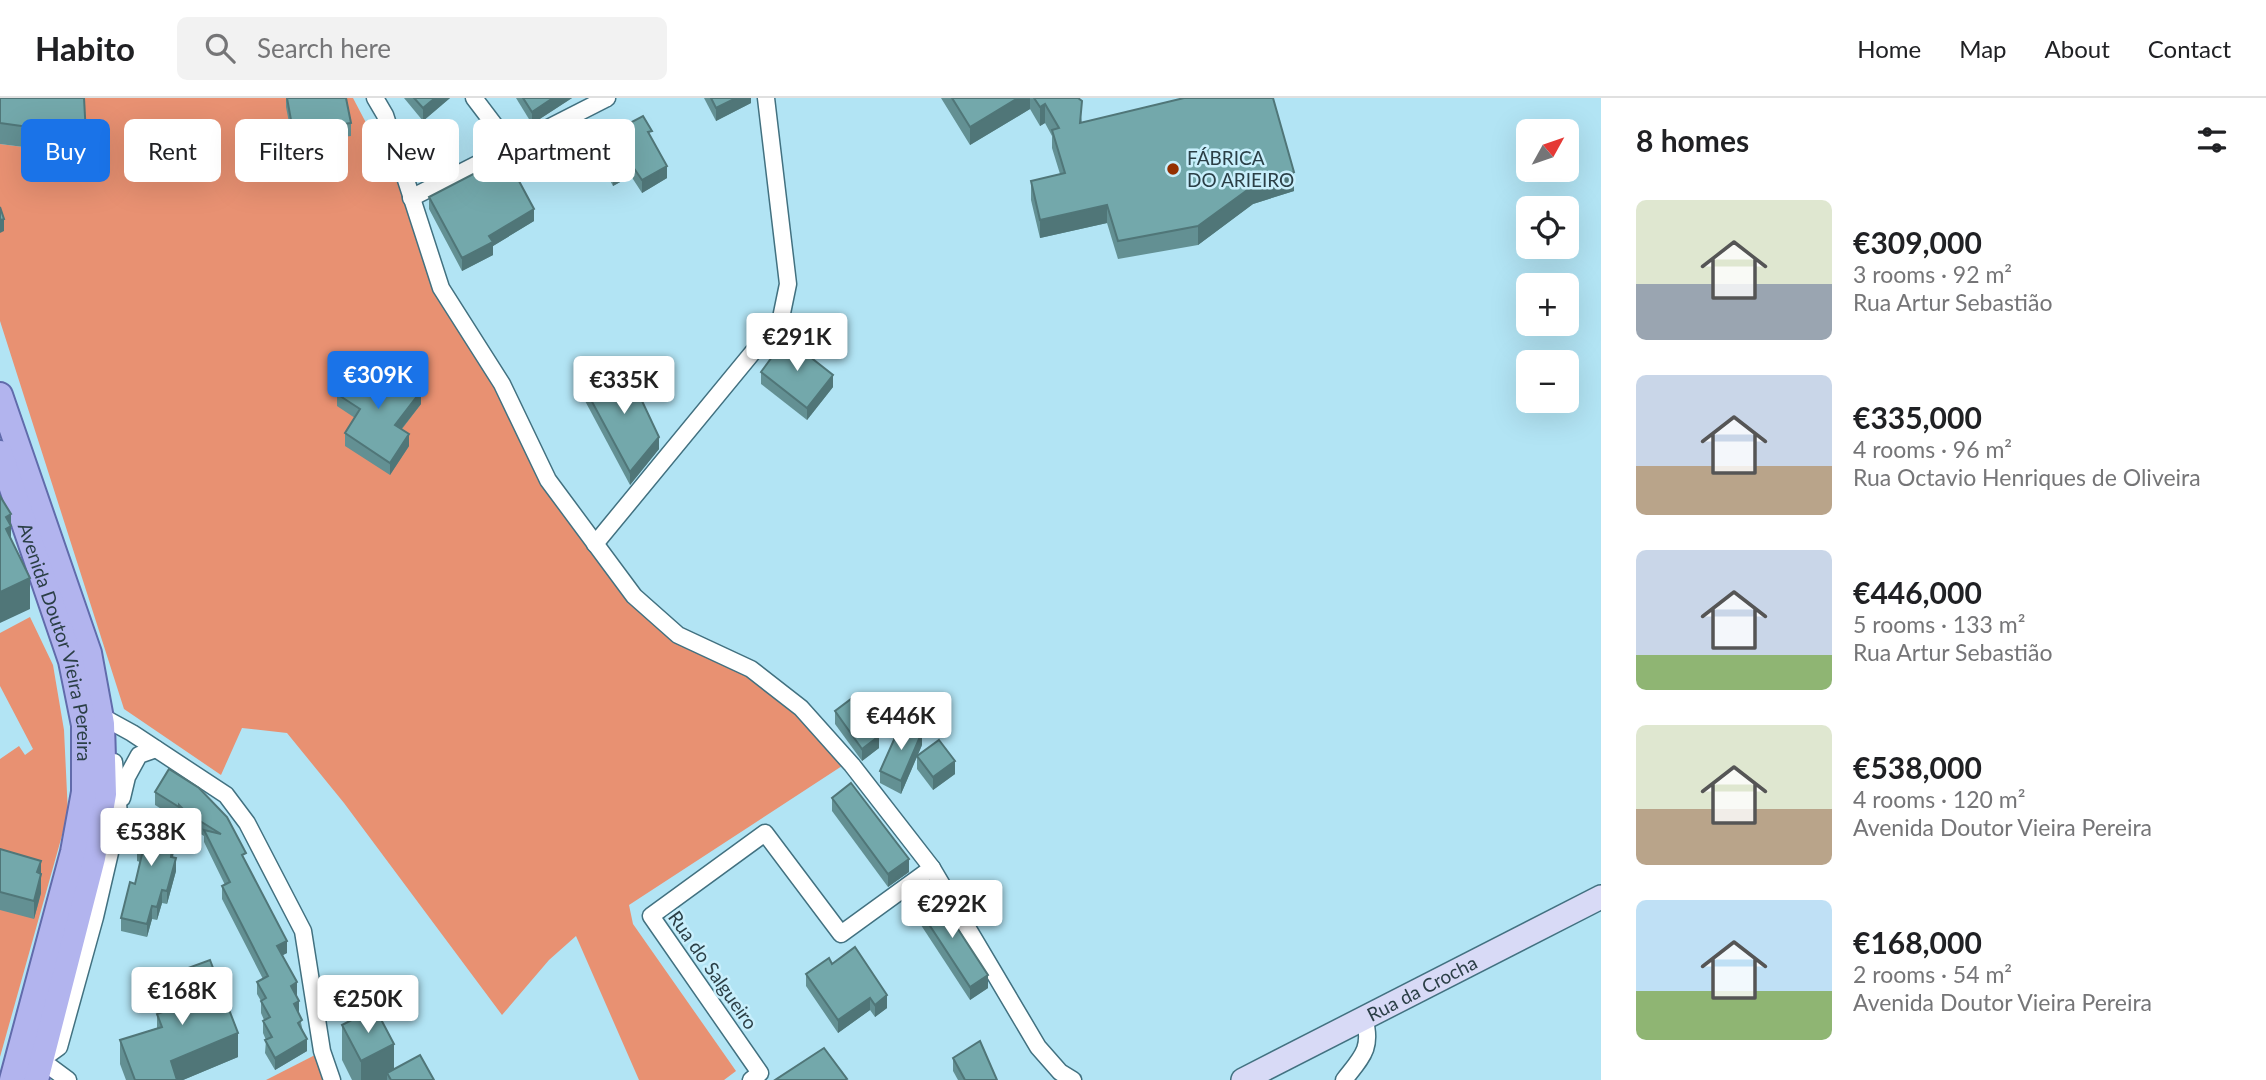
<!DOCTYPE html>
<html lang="en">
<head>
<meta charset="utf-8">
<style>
	body { margin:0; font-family:Lato,sans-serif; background:#f2f2f2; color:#202124; height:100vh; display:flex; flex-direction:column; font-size:26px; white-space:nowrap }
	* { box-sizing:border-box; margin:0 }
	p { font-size:23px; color:#757577 }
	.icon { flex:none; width:38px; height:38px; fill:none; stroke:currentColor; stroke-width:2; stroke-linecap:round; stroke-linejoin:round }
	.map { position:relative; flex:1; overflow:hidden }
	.panel { display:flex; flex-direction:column; background:#fff; width:665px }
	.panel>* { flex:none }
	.guide { position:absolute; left:21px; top:21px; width:665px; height:63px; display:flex; gap:14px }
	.needle { width:46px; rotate:50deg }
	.buttons { position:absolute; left:1516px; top:21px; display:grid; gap:14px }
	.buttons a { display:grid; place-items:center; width:63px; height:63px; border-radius:10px; background:#fff; box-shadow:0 7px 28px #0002; font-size:35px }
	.price { position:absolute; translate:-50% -60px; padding:0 16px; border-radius:7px; background:#fff; color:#222; font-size:23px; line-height:46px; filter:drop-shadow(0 2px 4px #0008) }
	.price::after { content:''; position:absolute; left:50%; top:42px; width:21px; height:16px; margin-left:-10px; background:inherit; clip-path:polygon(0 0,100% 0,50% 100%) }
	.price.active { background:#1a73e8; color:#fff }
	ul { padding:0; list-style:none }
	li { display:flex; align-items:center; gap:21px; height:175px; padding:0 35px }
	li span { display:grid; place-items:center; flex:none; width:196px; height:140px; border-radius:10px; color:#555 }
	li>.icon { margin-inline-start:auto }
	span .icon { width:84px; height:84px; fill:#fffc; stroke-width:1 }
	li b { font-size:30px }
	h2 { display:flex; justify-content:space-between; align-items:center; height:84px; padding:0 35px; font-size:30px }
	.pill { padding:0 24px; border-radius:10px; background:#fff; box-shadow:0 7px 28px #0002; font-size:24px; line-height:63px }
	.pill.active { background:#1a73e8; color:#fff }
	header { display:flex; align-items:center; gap:42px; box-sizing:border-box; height:98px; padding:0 35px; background:#fff; border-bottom:2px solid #e0e0e0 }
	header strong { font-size:33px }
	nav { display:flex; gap:38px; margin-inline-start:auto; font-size:24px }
	.search { width:490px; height:63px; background:#f2f2f2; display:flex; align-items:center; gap:18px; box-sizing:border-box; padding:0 24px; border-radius:10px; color:#757577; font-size:26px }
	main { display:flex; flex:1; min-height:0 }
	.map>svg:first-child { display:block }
	.green { fill:#e89172 }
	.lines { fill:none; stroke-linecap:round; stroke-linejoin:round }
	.street-casing { stroke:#427180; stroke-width:19 }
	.secondary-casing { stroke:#427180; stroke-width:26 }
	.primary-casing { stroke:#616bab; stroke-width:28 }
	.street { stroke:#fff; stroke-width:16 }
	.secondary { stroke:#d8daf6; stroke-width:23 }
	.primary { stroke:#b2b4ee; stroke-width:24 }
	.wall { fill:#639093 }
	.shaded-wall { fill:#507678 }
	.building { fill:#73a8ab; stroke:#507678; stroke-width:2 }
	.poi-dot { fill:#943000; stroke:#c8effc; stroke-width:2.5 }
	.labels { text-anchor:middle; stroke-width:5; stroke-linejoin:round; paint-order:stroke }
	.poi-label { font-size:19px; fill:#2b3f46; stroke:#c8effc; text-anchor:start }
	.street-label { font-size:19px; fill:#2b3f46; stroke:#c8effc }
</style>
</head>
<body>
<header>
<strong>Habito</strong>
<div class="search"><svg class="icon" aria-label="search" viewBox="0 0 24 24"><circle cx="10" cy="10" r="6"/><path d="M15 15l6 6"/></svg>Search here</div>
<nav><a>Home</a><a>Map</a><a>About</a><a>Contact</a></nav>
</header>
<main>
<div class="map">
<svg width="1601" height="982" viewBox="0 0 1601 982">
	<rect width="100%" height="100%" fill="#b2e4f4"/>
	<g class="green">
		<polygon points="82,0 353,0 374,40 389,46 437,194 601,464 631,507 675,542 747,578 797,615 842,668 629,807 633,826 736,973 724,982 639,982 576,838 549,862 502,917 344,705 287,635 242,630 221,677 124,611 0,223 0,46 86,57"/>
		<polygon points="30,519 53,567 64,632 68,716 0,959 0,661 19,648 25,657 33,651 0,588 0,535"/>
		<polygon points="317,956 326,982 266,982"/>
	</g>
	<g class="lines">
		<g class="street-casing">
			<g id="street">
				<polyline points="375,0 385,17 441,190 502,286 548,382 634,498 678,537 751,571 801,610 852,667 932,770 1038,949 1060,974 1073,982"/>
				<polyline points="474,0 512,50"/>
				<polyline points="411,100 607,0"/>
				<polyline points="595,446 781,220 788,186 766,0"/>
				<polyline points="101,618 132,635 226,697 247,725 303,833 322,953 332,982"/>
				<polyline points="122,700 127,679 139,657 156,651"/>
				<polyline points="68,982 41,962 59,949 95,819 119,716 114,664"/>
				<polyline points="751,982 760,975 651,818 765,735 841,836 932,770"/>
				<path d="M 1344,982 C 1362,959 1373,950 1364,920"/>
			</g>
		</g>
		<g class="secondary-casing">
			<g id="secondary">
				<path id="s1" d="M 1243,982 L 1601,799"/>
			</g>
		</g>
		<g class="primary-casing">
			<g id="primary">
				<polyline points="0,297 89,555 102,626 104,696 93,760 36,982"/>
				<path id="s2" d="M 0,355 L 71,563 L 84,627 L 84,694 L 73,754 L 12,982"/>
			</g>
		</g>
		<use href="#street" class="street"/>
		<use href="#secondary" class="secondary"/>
		<use href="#primary" class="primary"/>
	</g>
	<g class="wall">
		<polygon points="0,0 86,37 86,57 0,46"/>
		<polygon points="286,0 346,0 351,25 351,38 293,45 286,9"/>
		<polygon points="404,0 450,0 423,23"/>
		<polygon points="516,0 572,0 532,26"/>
		<polygon points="704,0 751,0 751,5 716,23"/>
		<polygon points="941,0 1078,0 1082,25 1294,93 1253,106 1198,147 1118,161 1107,125 1040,140 1031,102 1031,83 1060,76 1052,50 1052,38 1045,25 1040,28 1030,11 970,47"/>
		<polygon points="652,41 667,80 642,95 631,78 613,88 596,56 596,43"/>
		<polygon points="429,99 534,123 493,148 493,157 462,173 429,111"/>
		<polygon points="761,274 833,289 807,322 761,286"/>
		<polygon points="385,288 421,306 402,331 409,348 390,377 345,348 345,335 355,320 337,308 337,296"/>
		<polygon points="584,289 659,351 630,387 584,301"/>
		<polygon points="835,613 879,650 862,663 835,626"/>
		<polygon points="922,647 901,696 880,685 880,673"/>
		<polygon points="917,658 955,676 933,692 917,671"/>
		<polygon points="169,671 246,765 287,855 283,857 297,897 296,897 299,915 307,953 275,972 265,955 266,942 263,935 263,923 264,922 261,915 261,903 257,896 257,884 263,881 222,801 222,788 225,787 204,744 204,738 187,728 179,719 179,722 155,707 155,694"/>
		<polygon points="832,700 909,774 888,789 832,713"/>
		<polygon points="176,736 173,760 176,773 167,806 162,805 157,822 152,821 147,839 121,833 121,820 135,786 140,764 137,763 137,751"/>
		<polygon points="0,751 41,776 41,795 34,821 0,812"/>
		<polygon points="917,808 988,890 970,902 917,821"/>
		<polygon points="832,866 887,910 875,919 870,912 838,935 806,888 806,876"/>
		<polygon points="177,874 238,959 183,982 126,982 120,966 120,942 157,930 157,916 180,908 177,899"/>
		<polygon points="342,927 394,971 434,982 352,982 342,962"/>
		<polygon points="953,960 997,982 958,982 953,973"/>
	</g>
	<g class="shaded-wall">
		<polygon points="435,0 450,0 423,23 423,10"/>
		<polygon points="553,0 572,0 532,26 532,14"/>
		<polygon points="736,0 751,0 751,5 716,23 716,10"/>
		<polygon points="1018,0 1030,0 1030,11 970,47 970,29"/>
		<polygon points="1045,6 1045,25 1040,28 1040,9"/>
		<polygon points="631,66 631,78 613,88 613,76"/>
		<polygon points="667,68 667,80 642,95 642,82"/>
		<polygon points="1294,74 1294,93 1253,106 1198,147 1198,128 1253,88"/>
		<polygon points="1107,107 1107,125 1040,140 1040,122"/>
		<polygon points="534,111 534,123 493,148 493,157 462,173 462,160 489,138"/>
		<polygon points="4,121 4,133 0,135 0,122"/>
		<polygon points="833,277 833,289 807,322 807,310"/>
		<polygon points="421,293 421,306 395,339 395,327"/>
		<polygon points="409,336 409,348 390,377 390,365"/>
		<polygon points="659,339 659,351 630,387 630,374"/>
		<polygon points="11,416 11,458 6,461 6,419"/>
		<polygon points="30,480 30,511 0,525 0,494"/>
		<polygon points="922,634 922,647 901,696 901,683"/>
		<polygon points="879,638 879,650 862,663 862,651"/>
		<polygon points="955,663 955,676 933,692 933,679"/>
		<polygon points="176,724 176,736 171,772 171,759"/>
		<polygon points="176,760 176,773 167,806 167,793"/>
		<polygon points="909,761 909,774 888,789 888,776"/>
		<polygon points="41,763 41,795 34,821 34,803 37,774"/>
		<polygon points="162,792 162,805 157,822 157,809"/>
		<polygon points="152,808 152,821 147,839 147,826"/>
		<polygon points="287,843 287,855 277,860 277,848"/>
		<polygon points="988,877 988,890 970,902 970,889"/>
		<polygon points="297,884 297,897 291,900 291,888"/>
		<polygon points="887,897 887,910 875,919 875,907"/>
		<polygon points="870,900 870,912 838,935 838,922"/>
		<polygon points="299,903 299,915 294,906"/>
		<polygon points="238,935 238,959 183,982 171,982 171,963"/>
		<polygon points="307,941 307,953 275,972 275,960"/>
		<polygon points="394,946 394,982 387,975 387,982 361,982 361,963"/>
	</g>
	<g class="building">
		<polygon points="0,0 84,0 86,37 0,25"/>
		<polygon points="287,0 346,0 351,25 293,33"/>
		<polygon points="414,0 435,0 423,10"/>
		<polygon points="523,0 553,0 532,14"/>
		<polygon points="711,0 736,0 716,10"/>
		<polygon points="952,0 1018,0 970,29"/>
		<polygon points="1034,0 1078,0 1082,3 1080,25 1184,0 1273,0 1294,74 1253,88 1198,128 1118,143 1107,107 1040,122 1031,83 1065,75 1052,32 1059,30 1045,6 1040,9"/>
		<polygon points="643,18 652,33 648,34 667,68 642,82 631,66 613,76 596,43"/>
		<polygon points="506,59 534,111 489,138 493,144 462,160 429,99"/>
		<polygon points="0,109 4,121 0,122"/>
		<polygon points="786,240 833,277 807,310 761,274"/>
		<polygon points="355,268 385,288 396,274 421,293 395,327 409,336 390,365 345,335 360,311 337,296"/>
		<polygon points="626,269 659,339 630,374 584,289"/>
		<polygon points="0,398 11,416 6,419 11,428 6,431 30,480 0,494"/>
		<polygon points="851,601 879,638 862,651 835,613"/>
		<polygon points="901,626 922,634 901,683 880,673"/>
		<polygon points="939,642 955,663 933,679 917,658"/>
		<polygon points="169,671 199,690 227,719 246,755 242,757 287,843 277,848 297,884 291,888 299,903 294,906 302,922 298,925 307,941 275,960 265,942 272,939 263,923 270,919 261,903 266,900 257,884 268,878 222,788 230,784 204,732 221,736 187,715 179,707 179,709 155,694"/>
		<polygon points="851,685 909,761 888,776 832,700"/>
		<polygon points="145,715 176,724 171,759 176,760 167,793 162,792 157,809 152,808 147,826 121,820 130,784 135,786 143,752 137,751"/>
		<polygon points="0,751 41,763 37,774 41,776 34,803 0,794"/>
		<polygon points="935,796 988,877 970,889 917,808"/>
		<polygon points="855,849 887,897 875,907 870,900 838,922 806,876 829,860 832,866"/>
		<polygon points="210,862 238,935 171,963 177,982 135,982 120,942 162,929 157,916 188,905 177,874"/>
		<polygon points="375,910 394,946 361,963 342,927"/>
		<polygon points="980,943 997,982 965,982 953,960"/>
		<polygon points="824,950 847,981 845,982 775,982"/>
		<polygon points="420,957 434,982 391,982 387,975"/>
	</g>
	<circle class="poi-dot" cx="1173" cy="71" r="7"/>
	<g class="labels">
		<g class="poi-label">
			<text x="1187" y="67">FÁBRICA<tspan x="1187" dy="22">DO ARIEIRO</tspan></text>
		</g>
		<g class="street-label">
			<text dy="7" stroke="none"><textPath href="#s2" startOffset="198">Avenida Doutor Vieira Pereira</textPath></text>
			<text transform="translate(713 872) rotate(55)" y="7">Rua do Salgueiro</text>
			<text dy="7" stroke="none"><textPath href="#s1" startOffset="201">Rua da Crocha</textPath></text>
		</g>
	</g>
</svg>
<div class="buttons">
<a><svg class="needle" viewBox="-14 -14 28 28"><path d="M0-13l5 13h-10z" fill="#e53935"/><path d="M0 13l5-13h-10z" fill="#757577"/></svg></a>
<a><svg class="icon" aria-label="locate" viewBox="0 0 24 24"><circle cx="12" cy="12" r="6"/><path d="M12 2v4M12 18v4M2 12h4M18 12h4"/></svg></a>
<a>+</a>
<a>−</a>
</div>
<b class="price" style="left:797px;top:275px">€291K</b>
<b class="price active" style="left:378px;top:313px">€309K</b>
<b class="price" style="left:624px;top:318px">€335K</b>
<b class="price" style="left:901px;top:654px">€446K</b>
<b class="price" style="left:151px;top:770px">€538K</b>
<b class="price" style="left:952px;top:842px">€292K</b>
<b class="price" style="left:182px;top:929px">€168K</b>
<b class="price" style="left:368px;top:937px">€250K</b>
<div class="guide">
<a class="pill active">Buy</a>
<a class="pill">Rent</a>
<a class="pill">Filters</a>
<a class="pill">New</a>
<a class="pill">Apartment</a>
</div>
</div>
<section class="panel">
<h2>8 homes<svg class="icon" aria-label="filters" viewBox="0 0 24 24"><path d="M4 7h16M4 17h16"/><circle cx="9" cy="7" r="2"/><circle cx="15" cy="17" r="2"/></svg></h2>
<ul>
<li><span style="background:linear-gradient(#dfe7d0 60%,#9aa5b1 0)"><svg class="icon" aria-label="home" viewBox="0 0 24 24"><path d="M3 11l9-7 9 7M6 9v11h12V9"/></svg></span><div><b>€309,000</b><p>3 rooms · 92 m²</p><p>Rua Artur Sebastião</p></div></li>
<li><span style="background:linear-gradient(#c9d6e8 65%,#b9a48a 0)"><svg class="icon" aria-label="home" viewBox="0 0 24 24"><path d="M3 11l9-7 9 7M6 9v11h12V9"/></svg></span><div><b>€335,000</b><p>4 rooms · 96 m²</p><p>Rua Octavio Henriques de Oliveira</p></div></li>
<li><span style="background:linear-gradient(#c9d6e8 75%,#8fb573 0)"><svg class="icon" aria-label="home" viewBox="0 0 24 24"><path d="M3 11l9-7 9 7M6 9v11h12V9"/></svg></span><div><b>€446,000</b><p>5 rooms · 133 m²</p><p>Rua Artur Sebastião</p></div></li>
<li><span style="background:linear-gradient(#dfe7d0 60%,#b9a48a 0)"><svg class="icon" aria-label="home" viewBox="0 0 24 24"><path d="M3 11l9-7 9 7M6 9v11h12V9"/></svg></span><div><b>€538,000</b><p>4 rooms · 120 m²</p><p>Avenida Doutor Vieira Pereira</p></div></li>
<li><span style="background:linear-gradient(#bfe0f5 65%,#8fb573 0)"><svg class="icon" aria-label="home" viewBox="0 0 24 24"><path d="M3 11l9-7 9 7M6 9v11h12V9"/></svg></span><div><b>€168,000</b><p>2 rooms · 54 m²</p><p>Avenida Doutor Vieira Pereira</p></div></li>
</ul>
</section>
</main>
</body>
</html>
